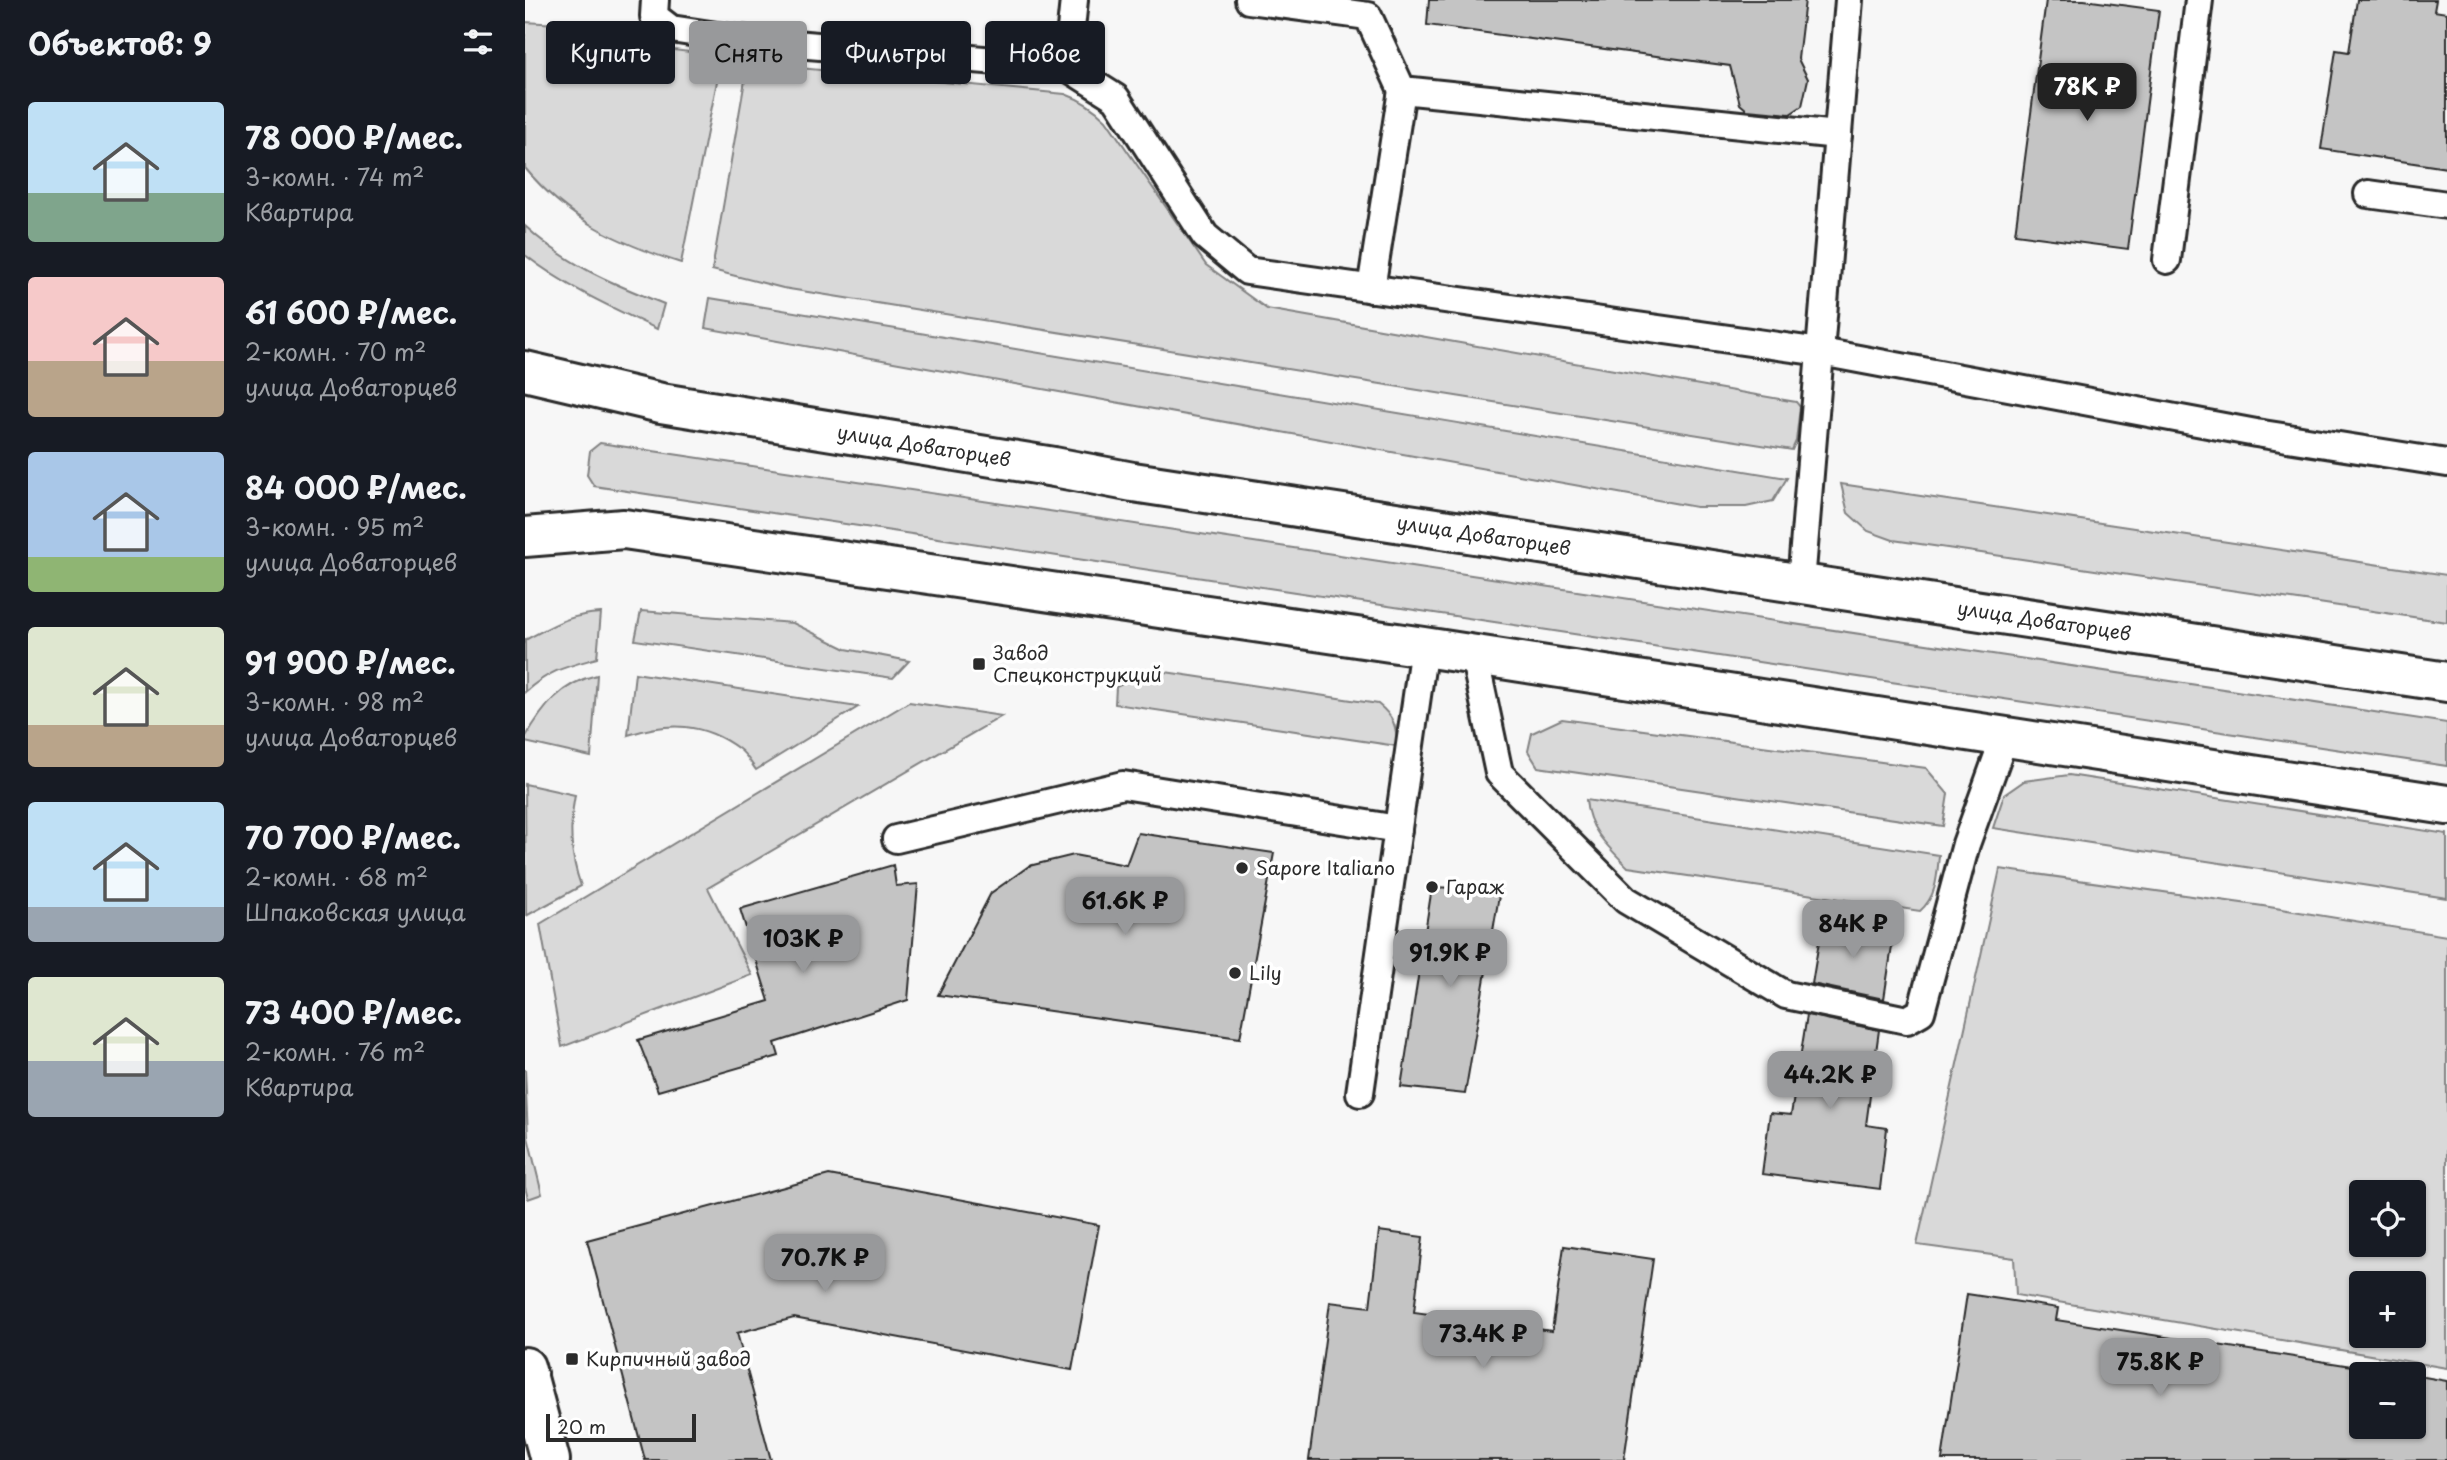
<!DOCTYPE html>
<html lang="ru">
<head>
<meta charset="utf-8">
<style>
	body { margin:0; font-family:"Playpen Sans",sans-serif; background:#242831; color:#f1f3f6; height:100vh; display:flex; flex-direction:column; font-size:26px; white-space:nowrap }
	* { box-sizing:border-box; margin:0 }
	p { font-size:23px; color:#9ea1a6 }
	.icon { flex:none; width:38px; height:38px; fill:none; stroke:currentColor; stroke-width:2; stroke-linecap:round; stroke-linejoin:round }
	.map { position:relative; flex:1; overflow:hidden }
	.drawer { display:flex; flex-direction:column; background:#171b24; width:525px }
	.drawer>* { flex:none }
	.banner { position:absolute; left:21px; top:21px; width:665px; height:63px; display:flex; gap:14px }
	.tools { position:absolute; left:1824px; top:1180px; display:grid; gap:14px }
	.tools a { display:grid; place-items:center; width:77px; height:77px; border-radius:7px; background:#171b24; box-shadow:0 2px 5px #0004; font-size:35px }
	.scale { position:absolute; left:21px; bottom:18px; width:150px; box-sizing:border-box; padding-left:7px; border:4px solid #2b2b2b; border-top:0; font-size:19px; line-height:24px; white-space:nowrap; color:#2b2b2b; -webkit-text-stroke:5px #fff; paint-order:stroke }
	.price { position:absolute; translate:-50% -60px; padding:0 16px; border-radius:14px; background:#98999b; color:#111; font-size:23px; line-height:46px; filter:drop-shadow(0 2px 4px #0008) }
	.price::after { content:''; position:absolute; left:50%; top:42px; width:21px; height:16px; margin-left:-10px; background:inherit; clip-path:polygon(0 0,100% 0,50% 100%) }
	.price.active { background:#222; color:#fff }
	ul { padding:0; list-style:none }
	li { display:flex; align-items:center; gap:21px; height:175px; padding:0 28px }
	li span { display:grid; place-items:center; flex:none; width:196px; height:140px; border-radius:7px; color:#555 }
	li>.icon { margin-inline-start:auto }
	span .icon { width:84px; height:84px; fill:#fffc; stroke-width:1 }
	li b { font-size:30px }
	h2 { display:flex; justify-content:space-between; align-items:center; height:84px; padding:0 28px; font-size:30px }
	.tag { padding:0 24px; border-radius:7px; background:#171b24; box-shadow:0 2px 5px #0004; font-size:24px; line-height:63px }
	.tag.active { background:#98999b; color:#111 }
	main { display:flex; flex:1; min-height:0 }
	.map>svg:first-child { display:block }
	.green { fill:#d9d9d9; stroke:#828282; stroke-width:2; fill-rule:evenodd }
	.building { fill:#c4c4c4; stroke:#2b2b2b; stroke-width:2 }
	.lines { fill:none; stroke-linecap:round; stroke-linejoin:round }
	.service-casing { stroke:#2b2b2b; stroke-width:32 }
	.secondary-casing { stroke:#2b2b2b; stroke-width:44 }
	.primary-casing { stroke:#2b2b2b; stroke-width:44 }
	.service { stroke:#fff; stroke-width:26 }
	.secondary { stroke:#fff; stroke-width:38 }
	.primary { stroke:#fff; stroke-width:38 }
	.poi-dot { fill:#2b2b2b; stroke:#fff; stroke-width:2.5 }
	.labels { text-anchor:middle; stroke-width:7; stroke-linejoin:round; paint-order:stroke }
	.street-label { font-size:19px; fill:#2b2b2b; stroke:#fff }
	.poi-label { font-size:19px; fill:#2b2b2b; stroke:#fff; text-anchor:start }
</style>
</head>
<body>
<main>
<section class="drawer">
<h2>Объектов: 9<svg class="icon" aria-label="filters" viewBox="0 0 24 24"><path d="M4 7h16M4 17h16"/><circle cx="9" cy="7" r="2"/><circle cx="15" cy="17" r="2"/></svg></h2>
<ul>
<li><span style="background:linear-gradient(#bfe0f5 65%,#7fa58c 0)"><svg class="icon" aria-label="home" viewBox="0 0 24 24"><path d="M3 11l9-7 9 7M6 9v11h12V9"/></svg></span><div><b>78 000 ₽/мес.</b><p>3-комн. · 74 m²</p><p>Квартира</p></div></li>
<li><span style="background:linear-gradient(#f6c9c9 60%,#b9a48a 0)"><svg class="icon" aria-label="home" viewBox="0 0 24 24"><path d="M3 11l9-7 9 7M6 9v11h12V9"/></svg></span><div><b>61 600 ₽/мес.</b><p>2-комн. · 70 m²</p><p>улица Доваторцев</p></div></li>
<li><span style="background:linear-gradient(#a9c7e8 75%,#8fb573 0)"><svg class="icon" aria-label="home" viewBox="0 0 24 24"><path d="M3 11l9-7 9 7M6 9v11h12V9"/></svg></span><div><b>84 000 ₽/мес.</b><p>3-комн. · 95 m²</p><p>улица Доваторцев</p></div></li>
<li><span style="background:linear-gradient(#dfe7d0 70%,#b9a48a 0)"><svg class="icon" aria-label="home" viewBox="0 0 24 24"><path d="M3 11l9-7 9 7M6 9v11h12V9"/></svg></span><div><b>91 900 ₽/мес.</b><p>3-комн. · 98 m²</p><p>улица Доваторцев</p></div></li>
<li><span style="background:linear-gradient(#bfe0f5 75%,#9aa5b1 0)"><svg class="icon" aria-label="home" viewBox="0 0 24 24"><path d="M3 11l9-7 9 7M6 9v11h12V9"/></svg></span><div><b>70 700 ₽/мес.</b><p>2-комн. · 68 m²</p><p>Шпаковская улица</p></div></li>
<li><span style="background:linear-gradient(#dfe7d0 60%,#9aa5b1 0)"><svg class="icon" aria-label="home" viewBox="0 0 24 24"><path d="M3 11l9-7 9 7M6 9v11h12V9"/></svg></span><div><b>73 400 ₽/мес.</b><p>2-комн. · 76 m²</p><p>Квартира</p></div></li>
</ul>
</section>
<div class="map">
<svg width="1922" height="1460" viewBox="0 0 1922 1460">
	<rect width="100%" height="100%" fill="#f7f7f7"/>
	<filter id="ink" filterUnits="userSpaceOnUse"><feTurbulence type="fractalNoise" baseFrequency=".0143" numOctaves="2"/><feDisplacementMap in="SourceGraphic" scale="14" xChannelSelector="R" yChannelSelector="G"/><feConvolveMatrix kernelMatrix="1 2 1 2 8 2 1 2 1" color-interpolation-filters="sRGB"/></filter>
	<g filter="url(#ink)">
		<g class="green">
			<path d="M 0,22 L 112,29 L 117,46 L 197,56 L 156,263 C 93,243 43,220 0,168 Z"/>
			<path d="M 223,63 L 540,94 C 557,100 569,108 581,120 L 681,265 L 742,309 L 1271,402 L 1275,407 L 1271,441 L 1267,450 L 258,288 L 187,270 Z"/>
			<path d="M 0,226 C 42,265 86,283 139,304 L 132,329 C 85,307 41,287 0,255 Z"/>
			<polygon points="185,298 1262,478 1248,501 1221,507 1171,507 180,328"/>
			<polygon points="75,443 1922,723 1922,766 69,486 62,475 65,451"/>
			<polygon points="1316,484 1922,575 1922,622 1368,540 1343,531 1323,513"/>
			<polygon points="116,611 268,623 321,649 384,661 368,678 110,640"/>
			<path d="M 76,613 L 72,658 C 40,667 25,670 0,692 L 0,640 C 29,625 42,615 76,613 Z"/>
			<path d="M 627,670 L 853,704 C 868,716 872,726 872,746 L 590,704 L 591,687 Z"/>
			<path d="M 110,673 L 333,707 L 231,770 C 226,763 221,754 214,749 C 178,722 144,722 103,735 Z"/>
			<path d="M 72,675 L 66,757 L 0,742 L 0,738 C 18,707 36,683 72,675 Z"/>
			<polygon points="384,702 477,716 183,888 227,975 37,1047 15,924"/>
			<polygon points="1037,719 1401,768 1423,794 1418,826 1013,767 1003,751 1007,733"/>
			<polygon points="1544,775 1922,834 1922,898 1468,828 1479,795 1499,781"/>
			<path d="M 0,784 L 50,795 C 44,827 45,855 56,886 L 1,916 Z"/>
			<path d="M 1061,800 L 1414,855 C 1412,876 1412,896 1395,911 L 1103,867 C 1083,847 1063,829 1061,800 Z"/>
			<path d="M 1475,869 L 1738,906 L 1922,936 L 1922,1368 L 1491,1295 L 1489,1258 L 1392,1245 ZM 1836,1192 L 1888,1192 L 1888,1244 L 1836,1244 ZM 1836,1283 L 1888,1283 L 1888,1335 L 1836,1335 Z"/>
			<polygon points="0,1069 3,1137 17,1194 3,1199 0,1187"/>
		</g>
		<g class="building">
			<polygon points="904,0 1280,0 1273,59 1283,79 1277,106 1265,114 1222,110 1215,104 1205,66 902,25"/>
			<polygon points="1521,0 1559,0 1634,10 1603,249 1490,234"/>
			<polygon points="1832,0 1911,0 1909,11 1922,13 1922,168 1796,149 1811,50 1824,52"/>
			<polygon points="613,833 749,853 715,1038 413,995 466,893 504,866 549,855 601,865"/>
			<polygon points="368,865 371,886 393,884 383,1000 250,1043 254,1056 133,1091 113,1040 244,1001 215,909"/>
			<polygon points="907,887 975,890 940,1094 876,1087"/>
			<polygon points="1297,923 1369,933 1359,999 1287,984"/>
			<polygon points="1282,1015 1354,1030 1341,1125 1362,1128 1355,1189 1237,1174 1245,1113 1266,1115"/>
			<polygon points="304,1175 574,1225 547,1370 269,1318 212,1333 246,1460 120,1460 62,1240"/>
			<polygon points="854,1231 898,1237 889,1312 1027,1331 1039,1246 1128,1259 1099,1460 784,1460 805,1302 845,1307"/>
			<polygon points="1442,1294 1533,1308 1531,1320 1878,1374 1836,1374 1836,1426 1888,1426 1888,1375 1922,1381 1922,1460 1417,1460"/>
		</g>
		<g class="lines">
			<g class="service-casing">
				<g id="service">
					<polyline points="130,0 129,16 146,29 211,39 542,67 591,98 680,236 722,271 1296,352 1731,433 1922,463"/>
					<polyline points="724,0 843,16 877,90 1313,135"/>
					<polyline points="542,67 549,0"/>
					<polyline points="1843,194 1922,205"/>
					<polyline points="1642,260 1674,0"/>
					<polyline points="846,289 877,90"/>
					<polyline points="1276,583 1324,0"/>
					<polyline points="949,655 974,773 1101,900 1261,995 1382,1020 1396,1012 1441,844 1480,736"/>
					<polyline points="371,839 598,785 873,829"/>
					<polyline points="835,1093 899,647"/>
				</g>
			</g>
			<g class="secondary-casing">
				<polyline id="secondary" points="0,1367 25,1460"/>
			</g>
			<g class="primary-casing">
				<g id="primary">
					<path id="s1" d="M 0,371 L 136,403 L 529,467 L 608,482 L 1922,682"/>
					<polyline points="0,537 99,529 899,647 1922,805"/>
				</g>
			</g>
			<use href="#service" class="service"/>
			<use href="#secondary" class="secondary"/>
			<use href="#primary" class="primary"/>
		</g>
	</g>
	<g class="poi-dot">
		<rect x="447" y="657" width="14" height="14" rx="3.5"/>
		<circle cx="717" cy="868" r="7"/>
		<circle cx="907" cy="887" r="7"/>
		<circle cx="710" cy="973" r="7"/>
		<rect x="40" y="1352" width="14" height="14" rx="3.5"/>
	</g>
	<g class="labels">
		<g class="street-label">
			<text dy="7" stroke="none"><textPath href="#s1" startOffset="406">улица Доваторцев</textPath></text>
			<text dy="7" stroke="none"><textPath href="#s1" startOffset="973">улица Доваторцев</textPath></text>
			<text dy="7" stroke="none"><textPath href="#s1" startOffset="1540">улица Доваторцев</textPath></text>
		</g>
		<g class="poi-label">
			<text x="468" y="660">Завод<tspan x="468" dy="22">Спецконструкций</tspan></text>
			<text x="731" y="875">Sapore Italiano</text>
			<text x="921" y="894">Гараж</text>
			<text x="724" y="980">Lily</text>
			<text x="61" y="1366">Кирпичный завод</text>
		</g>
	</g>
</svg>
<div class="tools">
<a><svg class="icon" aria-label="locate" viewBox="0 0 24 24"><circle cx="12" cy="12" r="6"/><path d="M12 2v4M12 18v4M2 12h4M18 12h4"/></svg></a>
<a>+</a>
<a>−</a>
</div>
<div class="scale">20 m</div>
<b class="price active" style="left:1562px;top:123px">78K ₽</b>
<b class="price" style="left:600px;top:937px">61.6K ₽</b>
<b class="price" style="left:1328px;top:960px">84K ₽</b>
<b class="price" style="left:278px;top:975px">103K ₽</b>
<b class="price" style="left:925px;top:989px">91.9K ₽</b>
<b class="price" style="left:1305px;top:1111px">44.2K ₽</b>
<b class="price" style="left:300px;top:1294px">70.7K ₽</b>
<b class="price" style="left:958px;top:1370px">73.4K ₽</b>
<b class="price" style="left:1635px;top:1398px">75.8K ₽</b>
<div class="banner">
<a class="tag">Купить</a>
<a class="tag active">Снять</a>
<a class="tag">Фильтры</a>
<a class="tag">Новое</a>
</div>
</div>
</main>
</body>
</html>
